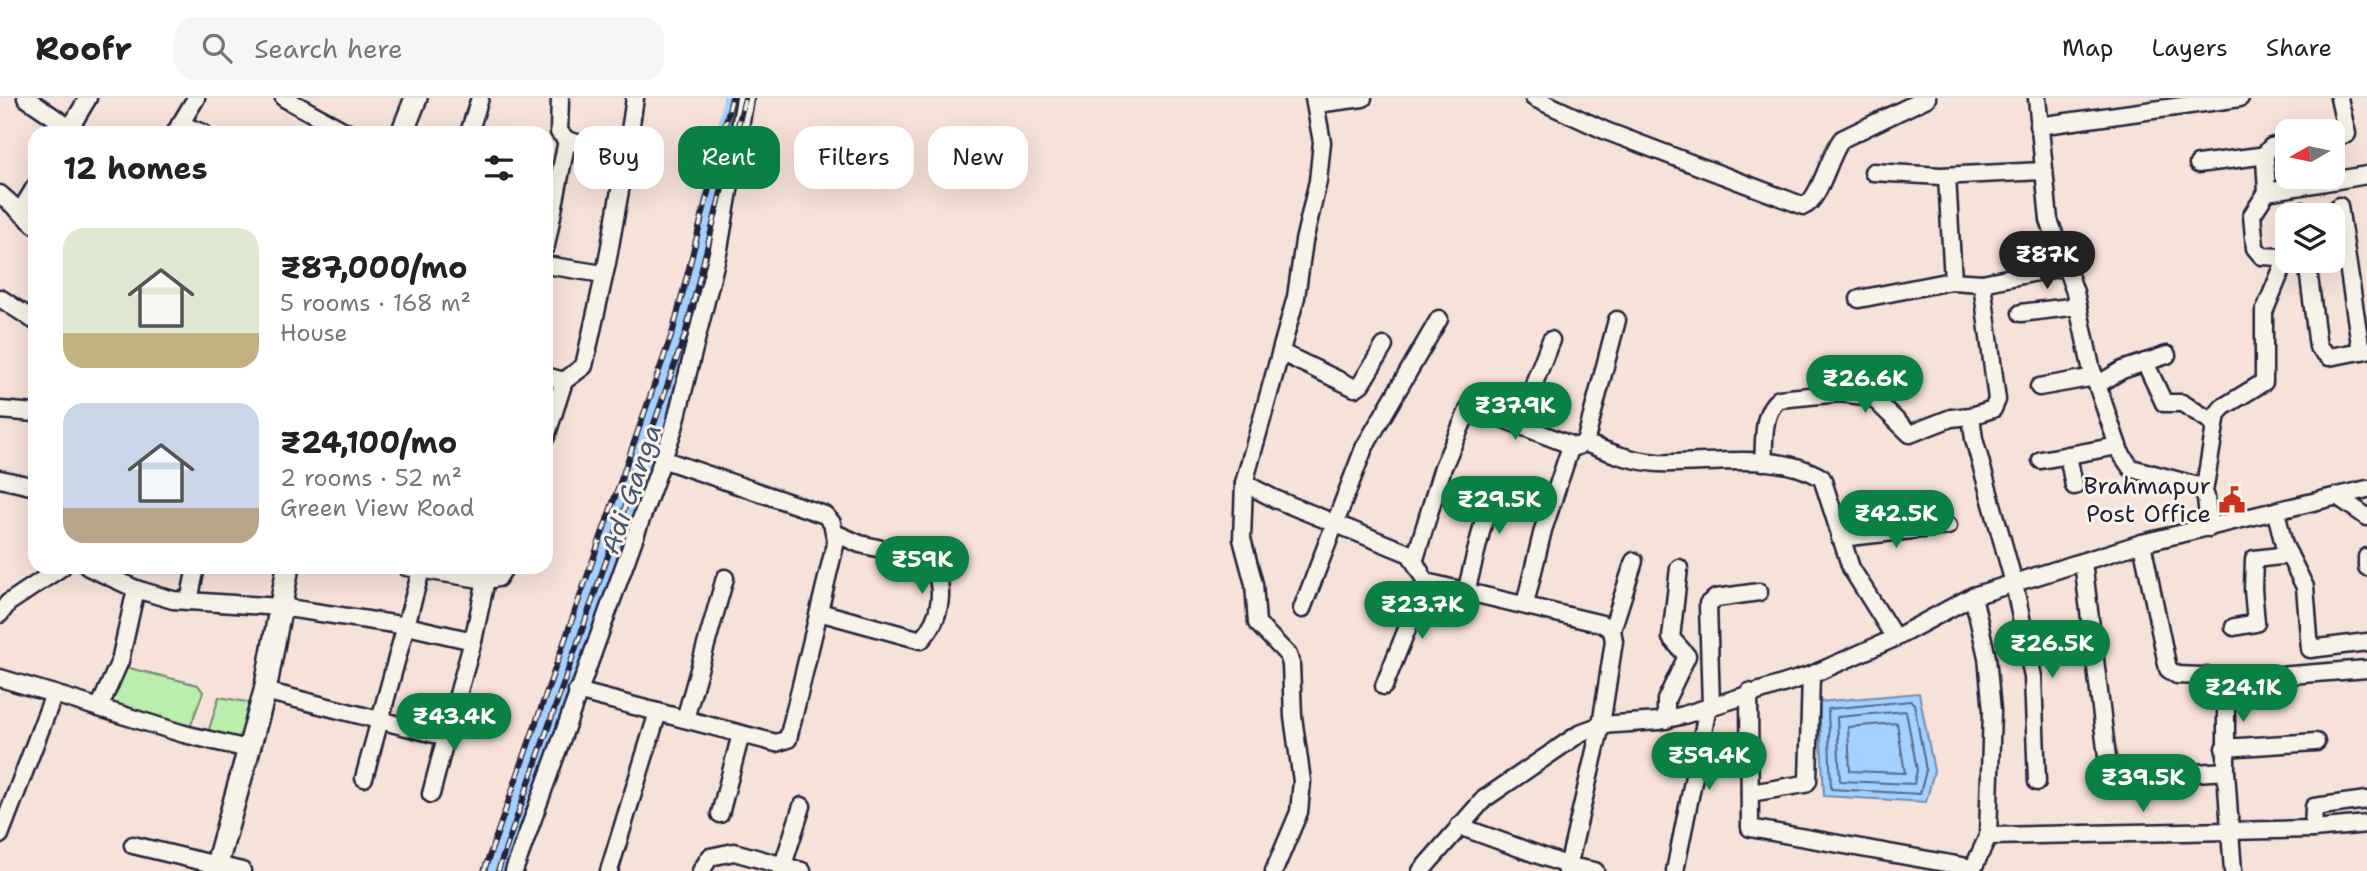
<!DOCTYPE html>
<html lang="en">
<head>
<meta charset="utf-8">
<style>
	body { margin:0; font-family:"Shantell Sans",sans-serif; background:#f6f6f6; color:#222; height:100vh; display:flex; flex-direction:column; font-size:26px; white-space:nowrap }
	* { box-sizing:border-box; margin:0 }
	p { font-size:23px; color:#767676 }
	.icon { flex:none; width:38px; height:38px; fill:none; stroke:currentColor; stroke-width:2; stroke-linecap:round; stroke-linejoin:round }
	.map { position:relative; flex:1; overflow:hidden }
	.panel { position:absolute; left:28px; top:28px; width:525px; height:448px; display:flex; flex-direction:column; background:#fff; border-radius:21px; box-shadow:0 7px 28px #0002 }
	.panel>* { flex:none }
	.guide { position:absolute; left:574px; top:28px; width:665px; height:63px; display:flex; gap:14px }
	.needle { width:46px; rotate:261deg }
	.tools { position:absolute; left:2275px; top:21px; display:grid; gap:14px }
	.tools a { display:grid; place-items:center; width:70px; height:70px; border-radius:14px; background:#fff; box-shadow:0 7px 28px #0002; font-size:35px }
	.price { position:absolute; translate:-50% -60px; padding:0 16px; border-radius:24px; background:#0b8043; color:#fff; font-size:23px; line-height:46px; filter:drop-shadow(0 2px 4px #0008) }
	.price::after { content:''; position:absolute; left:50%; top:42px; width:21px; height:16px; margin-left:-10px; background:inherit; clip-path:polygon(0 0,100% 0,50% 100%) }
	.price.active { background:#222; color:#fff }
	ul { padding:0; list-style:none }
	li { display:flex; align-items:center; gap:21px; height:175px; padding:0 35px }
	li span { display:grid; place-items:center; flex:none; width:196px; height:140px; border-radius:21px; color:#555 }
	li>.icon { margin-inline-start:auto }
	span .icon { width:84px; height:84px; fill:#fffc; stroke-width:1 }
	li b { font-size:30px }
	h2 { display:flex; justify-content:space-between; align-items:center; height:84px; padding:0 35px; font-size:30px }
	.chip { padding:0 24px; border-radius:21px; background:#fff; box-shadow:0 7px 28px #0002; font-size:24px; line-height:63px }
	.chip.active { background:#0b8043; color:#fff }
	header { display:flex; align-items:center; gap:42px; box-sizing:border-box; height:98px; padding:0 35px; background:#fff; border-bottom:2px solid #e0e0e0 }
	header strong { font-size:33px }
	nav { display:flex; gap:38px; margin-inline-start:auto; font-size:24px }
	.search { width:490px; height:63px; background:#f6f6f6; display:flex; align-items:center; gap:18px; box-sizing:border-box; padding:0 24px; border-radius:21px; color:#767676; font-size:26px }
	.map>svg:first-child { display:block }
	.green { fill:#bbedac; stroke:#6e8874; stroke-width:2 }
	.water { fill:#a4d1ff; stroke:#708bb1; stroke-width:2 }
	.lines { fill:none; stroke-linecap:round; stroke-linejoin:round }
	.shore { stroke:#566889; stroke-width:2 }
	.river { stroke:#a4d1ff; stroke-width:23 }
	.minor-casing { stroke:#22223b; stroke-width:21 }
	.major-casing { stroke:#22223b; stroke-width:26 }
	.minor { stroke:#f7f3e8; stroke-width:16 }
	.major { stroke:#f7f3e8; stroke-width:21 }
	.rail-casing { stroke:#22223b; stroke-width:6 }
	.rail { stroke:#f7f3e8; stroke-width:3.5; stroke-dasharray:10; stroke-linecap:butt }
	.labels { text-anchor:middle; stroke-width:6; stroke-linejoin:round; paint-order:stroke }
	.poi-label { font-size:24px; fill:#22223b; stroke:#f7f3e8; text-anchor:end }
	.water-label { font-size:26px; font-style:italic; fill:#495776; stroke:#f7f3e8 }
</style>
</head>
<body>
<header>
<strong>Roofr</strong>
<div class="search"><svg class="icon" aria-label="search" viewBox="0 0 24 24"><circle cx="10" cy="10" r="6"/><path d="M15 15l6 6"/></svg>Search here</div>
<nav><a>Map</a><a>Layers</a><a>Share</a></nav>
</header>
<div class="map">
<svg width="2367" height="773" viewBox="0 0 2367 773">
	<rect width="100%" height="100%" fill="#f7e2d9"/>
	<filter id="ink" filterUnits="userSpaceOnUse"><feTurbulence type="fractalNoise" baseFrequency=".0143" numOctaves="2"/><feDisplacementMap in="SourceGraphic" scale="14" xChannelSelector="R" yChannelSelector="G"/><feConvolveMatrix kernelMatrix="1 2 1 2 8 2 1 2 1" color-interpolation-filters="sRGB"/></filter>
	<g filter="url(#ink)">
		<g class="green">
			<polygon points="121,568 198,587 203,594 188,635 106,608"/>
			<polygon points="219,599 252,605 242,647 207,638"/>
		</g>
		<polygon class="water" points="1919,595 1934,673 1926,704 1824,698 1819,604"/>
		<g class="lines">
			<g class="shore">
				<polygon points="1911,603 1914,606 1926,672 1920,696 1831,691 1828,611"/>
				<polygon points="1906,613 1917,672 1914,686 1840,683 1837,619"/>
				<polygon points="1897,625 1905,675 1850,673 1848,629"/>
			</g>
			<polyline class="river" points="498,773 667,286 705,143 735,0"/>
			<g class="minor-casing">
				<g id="minor">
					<polyline points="26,0 70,30"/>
					<polyline points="284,0 348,35"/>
					<polyline points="560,0 559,34 567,42 626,59 635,0"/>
					<path d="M 1534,0 L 1606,33 L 1804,108 C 1820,102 1829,57 1842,41 L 1927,0"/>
					<polyline points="2037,0 2049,122 2075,194 2091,269 2120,354 2131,370 2198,388 2206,399 2209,430"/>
					<polyline points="1316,6 1363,0"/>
					<polyline points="180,26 203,35"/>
					<polyline points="2038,28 2240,0"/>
					<polyline points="67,35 88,0"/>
					<polyline points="175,35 196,0"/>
					<polyline points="469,35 480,0"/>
					<polyline points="2333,38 2347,36 2339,0"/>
					<polyline points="2263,58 2271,49 2287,45"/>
					<polyline points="2198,66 2259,58 2265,61 2267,94 2252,117 2255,150 2262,158 2280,159 2284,166 2264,214 2264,284 2223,309 2217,316 2204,394"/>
					<polyline points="1873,74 1941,78 2043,73"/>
					<polyline points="1947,78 1953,183"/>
					<polyline points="2267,94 2367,77"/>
					<polyline points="0,96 35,127"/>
					<polyline points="2339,108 2361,253"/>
					<polyline points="2302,113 2302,117"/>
					<polyline points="20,114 35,89"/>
					<polyline points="546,148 567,42"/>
					<polyline points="2307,163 2318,249 2329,259 2367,252"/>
					<polyline points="546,167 603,176"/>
					<polyline points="0,200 35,223"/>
					<polyline points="1859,201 1951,183 1982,185"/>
					<polyline points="2021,215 2078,208"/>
					<polyline points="1282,255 1355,290 1361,286 1384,248"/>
					<polyline points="2145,264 2164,305 2182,305 2214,325"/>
					<polyline points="546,278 564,283"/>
					<polyline points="2097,287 2122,272 2167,257"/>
					<polyline points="2039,289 2095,279"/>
					<polyline points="0,312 35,315"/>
					<polyline points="1524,328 1535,283 1551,242"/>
					<polyline points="546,339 564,283 584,268 607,165 626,59"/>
					<polyline points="1585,345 1617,222"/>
					<polyline points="2068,357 2074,388"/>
					<polyline points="2041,362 2118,348"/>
					<path d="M 1763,364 C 1765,344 1761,314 1779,301 L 1840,295 L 1872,299 L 1910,336 L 1951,320 L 1971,318"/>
					<polyline points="0,381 35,389"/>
					<polyline points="1244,385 1275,401 1410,456 1426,484 1602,526 1612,532 1614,543 1601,627 1567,773"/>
					<polyline points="2337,398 2367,419"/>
					<polyline points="2276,414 2284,447 2305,489 2310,551 2367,544"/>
					<polyline points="1840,440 1948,428"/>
					<polyline points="2142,445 2168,571 2177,577 2252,580 2367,571"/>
					<polyline points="2367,459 2367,469"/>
					<polyline points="1415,461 1443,369 1470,308 1573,348"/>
					<polyline points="2083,464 2109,675 2118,680 2226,673 2230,733 2313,731 2367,726"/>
					<polyline points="88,469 136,491 173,502 281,509 407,528 473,543"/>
					<polyline points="406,469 486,482"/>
					<polyline points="1466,494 1491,394 1549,413"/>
					<polyline points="189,503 196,469"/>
					<path d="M 1525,506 L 1543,432 L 1570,351 L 1585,345 C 1609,354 1631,363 1658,365 C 1709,367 1776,352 1822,380 L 1851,470 L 1895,540"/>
					<polyline points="1302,511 1364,350 1439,221"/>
					<path d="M 819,514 L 921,542 C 942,520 947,487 929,462 L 860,446 L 837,436"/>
					<polyline points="0,516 8,505 62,469"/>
					<polyline points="2234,529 2256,525 2253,491 2254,461 2289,457"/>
					<polyline points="1612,532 1634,463"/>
					<polyline points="0,580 54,596"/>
					<polyline points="1384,588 1426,484"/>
					<polyline points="265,593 446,639 473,543 486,482 498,480 505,469"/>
					<polyline points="577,593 776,645 788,641 836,443 832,425 825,417 662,361"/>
					<polyline points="1749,594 1750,730 1973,770"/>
					<polyline points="1711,608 1708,506 1716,500 1759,494"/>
					<polyline points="99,610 120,563 136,491"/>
					<polyline points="685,621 725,480"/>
					<polyline points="1666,622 1666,602 1687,558 1671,540 1679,470"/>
					<polyline points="2224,650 2316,644"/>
					<polyline points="2226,673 2226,580"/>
					<polyline points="364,680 422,469"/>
					<polyline points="2037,684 2033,579 2014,485 1974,341 1971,318 1993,311 1997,302 1982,185 2067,168"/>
					<polyline points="1750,695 1805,686 1808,683 1811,577"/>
					<polyline points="431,696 446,639"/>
					<polyline points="720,716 741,636"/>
					<polyline points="1459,728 1569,768 1595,773"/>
					<polyline points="2313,731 2314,709 2367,702"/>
					<polyline points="0,737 54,596 184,636 248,651"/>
					<polyline points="1988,738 2230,733 2233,773"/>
					<polyline points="133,747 242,773"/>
					<polyline points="514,773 674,330 719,151 745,0"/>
					<polyline points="609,773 658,614"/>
					<polyline points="701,773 710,759 734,754 802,773"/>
					<polyline points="781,773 802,708"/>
					<polyline points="1274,773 1299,714 1302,683 1293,619 1291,566 1288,557 1257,525 1254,486 1242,441 1244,385 1296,199 1304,143 1318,83 1322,44 1314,0"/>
					<polyline points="1421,773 1484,701 1582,634 1601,627 1659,623 1684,617 1811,577 1895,540 1973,498 2142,445 2367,391"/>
					<polyline points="1675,773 1708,609"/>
					<polyline points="1972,773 1988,738 1992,613 1987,559 1973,498"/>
				</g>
			</g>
			<g class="major-casing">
				<g id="major">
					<polyline points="402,35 416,0"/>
					<polyline points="215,773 265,593 288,469"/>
				</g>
			</g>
			<use href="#minor" class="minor"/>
			<use href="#major" class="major"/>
			<g class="rail-casing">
				<g id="rail">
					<polyline points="484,773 673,233 732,0"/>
					<polyline points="498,773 685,237 745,0"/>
				</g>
			</g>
			<use href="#rail" class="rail"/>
		</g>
	</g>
	<defs>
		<g id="civic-bare" transform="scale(2.1)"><path d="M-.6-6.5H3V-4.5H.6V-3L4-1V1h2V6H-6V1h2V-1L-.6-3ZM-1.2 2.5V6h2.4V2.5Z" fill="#c8321e" stroke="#f7f3e8" stroke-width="2.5" paint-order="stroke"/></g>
	</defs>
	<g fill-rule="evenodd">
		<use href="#civic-bare" x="2232" y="402"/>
	</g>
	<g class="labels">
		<g class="poi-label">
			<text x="2211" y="396">Brahmapur<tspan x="2211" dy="28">Post Office</tspan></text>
		</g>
		<g class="water-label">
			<text transform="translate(631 391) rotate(-71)" y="9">Adi Ganga</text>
		</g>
	</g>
</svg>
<div class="tools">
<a><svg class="needle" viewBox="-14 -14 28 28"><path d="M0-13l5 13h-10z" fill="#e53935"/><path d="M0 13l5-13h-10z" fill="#767676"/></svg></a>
<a><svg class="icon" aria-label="layers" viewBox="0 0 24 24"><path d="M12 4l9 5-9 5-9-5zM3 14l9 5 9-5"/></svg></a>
</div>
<b class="price active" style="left:2047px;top:193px">₹87K</b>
<b class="price" style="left:1865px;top:317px">₹26.6K</b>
<b class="price" style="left:1515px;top:344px">₹37.9K</b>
<b class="price" style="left:1499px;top:438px">₹29.5K</b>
<b class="price" style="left:1896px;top:452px">₹42.5K</b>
<b class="price" style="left:922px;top:498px">₹59K</b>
<b class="price" style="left:1422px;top:543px">₹23.7K</b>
<b class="price" style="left:2052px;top:582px">₹26.5K</b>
<b class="price" style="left:2243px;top:626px">₹24.1K</b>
<b class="price" style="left:454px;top:655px">₹43.4K</b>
<b class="price" style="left:1709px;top:694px">₹59.4K</b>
<b class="price" style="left:2143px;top:716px">₹39.5K</b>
<div class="guide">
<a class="chip">Buy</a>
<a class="chip active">Rent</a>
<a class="chip">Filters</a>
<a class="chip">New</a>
</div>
<section class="panel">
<h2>12 homes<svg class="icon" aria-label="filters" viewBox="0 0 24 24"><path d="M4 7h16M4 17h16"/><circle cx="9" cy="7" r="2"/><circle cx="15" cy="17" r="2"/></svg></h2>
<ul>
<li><span style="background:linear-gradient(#dfe7d0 75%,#c2b280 0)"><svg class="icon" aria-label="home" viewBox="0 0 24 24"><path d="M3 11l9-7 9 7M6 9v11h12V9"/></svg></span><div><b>₹87,000/mo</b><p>5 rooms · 168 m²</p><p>House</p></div></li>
<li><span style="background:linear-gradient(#c9d6e8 75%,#b9a48a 0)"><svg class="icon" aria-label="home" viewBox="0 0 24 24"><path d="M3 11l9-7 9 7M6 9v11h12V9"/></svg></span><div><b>₹24,100/mo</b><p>2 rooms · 52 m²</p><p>Green View Road</p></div></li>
</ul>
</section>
</div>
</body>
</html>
